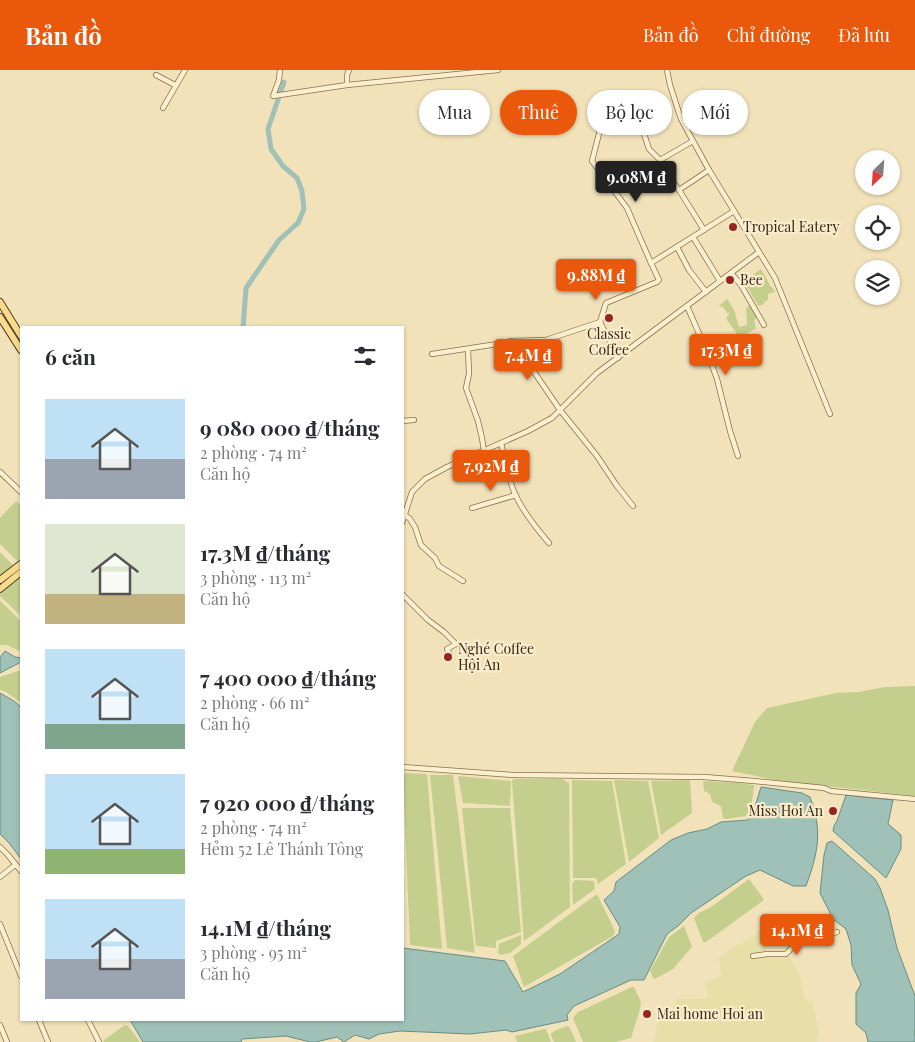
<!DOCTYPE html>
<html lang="vi">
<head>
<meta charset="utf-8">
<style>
	body { margin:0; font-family:"Playfair Display",serif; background:#f7f7f7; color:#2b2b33; height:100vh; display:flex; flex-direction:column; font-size:19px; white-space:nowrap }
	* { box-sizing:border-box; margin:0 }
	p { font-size:16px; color:#7c7c81 }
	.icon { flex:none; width:28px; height:28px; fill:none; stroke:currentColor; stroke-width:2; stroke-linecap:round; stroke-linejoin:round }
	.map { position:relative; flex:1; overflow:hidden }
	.drawer { position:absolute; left:20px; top:256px; width:384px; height:695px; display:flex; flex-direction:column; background:#fff; border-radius:0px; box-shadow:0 1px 4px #0004 }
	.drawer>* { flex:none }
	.guide { position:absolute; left:419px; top:20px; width:421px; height:45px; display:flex; gap:10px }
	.needle { width:32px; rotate:205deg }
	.buttons { position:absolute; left:855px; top:80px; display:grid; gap:10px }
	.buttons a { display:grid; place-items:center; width:45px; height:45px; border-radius:50%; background:#fff; box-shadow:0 1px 4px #0004; font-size:25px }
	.price { position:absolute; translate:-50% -42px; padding:0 11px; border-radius:5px; background:#ea580c; color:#fff; font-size:16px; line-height:32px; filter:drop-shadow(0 1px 2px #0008) }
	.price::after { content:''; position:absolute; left:50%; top:30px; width:15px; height:11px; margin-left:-8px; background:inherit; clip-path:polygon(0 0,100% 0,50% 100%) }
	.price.on { background:#222; color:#fff }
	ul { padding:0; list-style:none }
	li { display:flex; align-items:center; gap:15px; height:125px; padding:0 25px }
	li span { display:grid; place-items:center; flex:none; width:140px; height:100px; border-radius:0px; color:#555 }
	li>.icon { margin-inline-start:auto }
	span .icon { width:60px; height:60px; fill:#fffc; stroke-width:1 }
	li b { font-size:21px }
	h2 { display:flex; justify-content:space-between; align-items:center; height:60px; padding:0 25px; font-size:21px }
	.tag { padding:0 18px; border-radius:22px; background:#fff; box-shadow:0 1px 4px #0004; font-size:18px; line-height:45px }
	.tag.on { background:#ea580c; color:#fff }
	header { display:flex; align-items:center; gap:30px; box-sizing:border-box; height:70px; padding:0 25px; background:#ea580c; color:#fff }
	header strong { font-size:24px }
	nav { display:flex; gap:28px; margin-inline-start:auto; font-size:18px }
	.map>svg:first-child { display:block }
	.farmland { fill:#e7dfa7 }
	.green { fill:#c5cf8d }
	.water { fill:#9fc1b8; stroke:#668e86 }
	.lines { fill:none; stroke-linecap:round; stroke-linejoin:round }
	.canal { stroke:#9fc1b8; stroke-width:5 }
	.minor-casing { stroke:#887153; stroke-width:6 }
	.primary-casing { stroke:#553f28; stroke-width:8 }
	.minor { stroke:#fbefcd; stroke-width:4.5 }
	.primary { stroke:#f8db8d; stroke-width:6 }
	.poi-dot { fill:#9b231f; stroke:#f8ecca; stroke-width:2 }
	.labels { text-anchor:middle; stroke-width:4.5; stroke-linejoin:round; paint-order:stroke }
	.poi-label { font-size:14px; fill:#362819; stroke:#f8ecca; text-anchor:start }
</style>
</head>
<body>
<header>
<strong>Bản đồ</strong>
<nav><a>Bản đồ</a><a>Chỉ đường</a><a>Đã lưu</a></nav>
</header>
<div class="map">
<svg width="915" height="972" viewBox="0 0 915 972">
	<rect width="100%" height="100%" fill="#f1e2ba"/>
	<polygon class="farmland" points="762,860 767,882 777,886 788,885 794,895 800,906 805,931 813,931 818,960 817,972 653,972 661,942 674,940 676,929 699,929 708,928 705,912 721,906 719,887"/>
	<g class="green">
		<polygon points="761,199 771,217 772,217 775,222 768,224 768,230 764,232 764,234 758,236 744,211"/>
		<polygon points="727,229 734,240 739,257 747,255 746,239 751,233 757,247 754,251 756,259 739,267 726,248 731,242 728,244 723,237 719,236"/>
		<polygon points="16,431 21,435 21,495 0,474 0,448"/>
		<polygon points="0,482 21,503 21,546 0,526"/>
		<polygon points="0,531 21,551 21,582 7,575 0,575"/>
		<polygon points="21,600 21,633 6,622 0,620 0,607"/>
		<polygon points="915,616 915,726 780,711 732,701 755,652 767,638 836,623 858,622 885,617"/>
		<polygon points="403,703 427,704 442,879 410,875"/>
		<polygon points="430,705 453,705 475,883 447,878"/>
		<polygon points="458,706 511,711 510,736 463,733"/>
		<polygon points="514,709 562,709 569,713 570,837 524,871 512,711"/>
		<polygon points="572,710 612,711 626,794 598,814 596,808 573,808"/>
		<polygon points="614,710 648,711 659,768 629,792"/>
		<polygon points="690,710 692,743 661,765 651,711"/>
		<path d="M 703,711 L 740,713 L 754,715 C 753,726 752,737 746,746 L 726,749 L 723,748 L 721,736 L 712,732 L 710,724 L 704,721 Z"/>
		<polygon points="462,738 510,738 521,862 496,871 496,878 476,876"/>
		<polygon points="749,809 763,828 764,830 706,872 703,872 694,848 699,843 711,837"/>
		<polygon points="575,810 594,811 595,819 573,835 572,814"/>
		<polygon points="597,824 615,861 613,866 524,917 513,886"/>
		<polygon points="684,856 692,877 673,899 655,909 653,908 650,901 669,867"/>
		<polygon points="521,865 521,874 510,883 501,885 498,883 499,874"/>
		<polygon points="632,917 634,917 641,932 640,939 631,968 616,972 583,972 573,948 578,942"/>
		<polygon points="125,955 128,956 140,972 103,972 104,970"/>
		<path d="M 567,956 L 570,958 L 576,972 L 554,972 C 554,971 551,966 551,965 C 552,960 563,958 567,956 Z"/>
		<polygon points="544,959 546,959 551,972 517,972 515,966"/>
	</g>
	<g class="water">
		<polygon points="5,581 15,587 21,588 21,592 0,603 0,587"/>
		<polygon points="0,623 14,631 21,637 21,789 9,773 0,764"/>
		<path d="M 761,717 L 802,723 L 810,727 C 823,761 818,783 806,816 L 793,816 L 760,800 L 746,806 L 691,843 L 678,856 L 667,864 L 644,910 L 631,910 L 574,936 L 567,945 L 568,950 L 512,962 L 506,960 L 470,964 L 400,961 L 379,964 L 369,969 L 355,965 L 344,972 L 337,967 L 316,972 L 310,972 L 286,966 L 242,969 L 241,972 L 143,972 L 130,950 L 402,950 L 403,878 L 505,891 L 523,922 L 560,904 L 619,864 L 620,857 L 604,830 L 614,821 L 616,812 L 671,770 L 688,763 L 707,759 L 721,752 L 748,750 L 754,740 Z"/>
		<polygon points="846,725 893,730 888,754 901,765 901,779 886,808 833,761 834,756 837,751"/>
		<polygon points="832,771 875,809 880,818 888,840 897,878 915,926 915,961 914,963 915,966 915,972 868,972 866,963 856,954 856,923 861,914 852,895 851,875 846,859 833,849 820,823 824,785 827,773"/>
	</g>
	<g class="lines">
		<polyline class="canal" points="243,258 246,218 279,170 298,153 304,139 302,121 297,108 283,96 271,79 268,59 284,12"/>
		<g class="minor-casing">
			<g id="minor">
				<polyline points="280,0 279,10 273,26 347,15 498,0"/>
				<polyline points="667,0 670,15 681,49 709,100 775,208 830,344"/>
				<polyline points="156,5 175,15"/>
				<polyline points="347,15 347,5 349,0"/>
				<polyline points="163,38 185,0"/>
				<polyline points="604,44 592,91 627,138 651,193"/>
				<polyline points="648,61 644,64 649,79 660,90 664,100 679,120 704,160"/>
				<polyline points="660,90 693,71"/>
				<polyline points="679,120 709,100"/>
				<polyline points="693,167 720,211"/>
				<polyline points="677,177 689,200 706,222"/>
				<polyline points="731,203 741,215 764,255"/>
				<polyline points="687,236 707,282 717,309 730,361 738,386"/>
				<polyline points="600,252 618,288"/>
				<polyline points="528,271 528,291 530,296 560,340 597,386 617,416 633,436"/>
				<polyline points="468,279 469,304 466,318 478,351 482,368 484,381"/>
				<polyline points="432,284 504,273 510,271 546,270 600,252 606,233 657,212 659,210 651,193 734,141"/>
				<polyline points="402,351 414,350"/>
				<path d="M 501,373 C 505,390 508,408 515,424 C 523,442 536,458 549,473"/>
				<polyline points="0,402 21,422"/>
				<polyline points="472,438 516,425"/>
				<polyline points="405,445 410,449 415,457 421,475 435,488 439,496 463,511"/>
				<polyline points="402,453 412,422 425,409 447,397 528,361 552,348 597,303 759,182"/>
				<polyline points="402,524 428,550 444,562 456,574 447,579 450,585 448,588"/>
				<polyline points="402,697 513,705 704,707 754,711 824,718 831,721 915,729"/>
				<polyline points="0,777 8,785 21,801"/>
				<polyline points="0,807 15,795"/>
				<polyline points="0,854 21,906"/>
				<polyline points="753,886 767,884 786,884 788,882 794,875 837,862"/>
				<polyline points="39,950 48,972"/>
				<polyline points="88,950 99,972"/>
				<polyline points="0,955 7,972"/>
			</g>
		</g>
		<g class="primary-casing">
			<g id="primary">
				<polyline points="0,232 21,266"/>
				<polyline points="0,247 21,280"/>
				<polyline points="0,510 21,494"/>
				<polyline points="0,519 21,502"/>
			</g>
		</g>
		<use href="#minor" class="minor"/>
		<use href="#primary" class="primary"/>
	</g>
	<g class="poi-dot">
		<circle cx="733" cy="157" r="5"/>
		<circle cx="730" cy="210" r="5"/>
		<circle cx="609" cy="248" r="5"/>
		<circle cx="448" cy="587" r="5"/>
		<circle cx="833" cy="741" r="5"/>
		<circle cx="647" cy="944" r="5"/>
	</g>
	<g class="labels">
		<g class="poi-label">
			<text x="743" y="162">Tropical Eatery</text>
			<text x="740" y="215">Bee</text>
			<text x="609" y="269" text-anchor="middle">Classic<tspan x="609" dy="16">Coffee</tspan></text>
			<text x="458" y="584">Nghé Coffee<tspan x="458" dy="16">Hội An</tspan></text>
			<text x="823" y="746" text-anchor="end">Miss Hoi An</text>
			<text x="657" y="949">Mai home Hoi an</text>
		</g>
	</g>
</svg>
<div class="buttons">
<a><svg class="needle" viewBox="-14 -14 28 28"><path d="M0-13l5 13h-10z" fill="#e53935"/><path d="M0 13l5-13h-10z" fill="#7c7c81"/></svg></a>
<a><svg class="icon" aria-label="locate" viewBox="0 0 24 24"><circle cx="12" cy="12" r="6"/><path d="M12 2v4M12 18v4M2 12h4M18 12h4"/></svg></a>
<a><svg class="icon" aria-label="layers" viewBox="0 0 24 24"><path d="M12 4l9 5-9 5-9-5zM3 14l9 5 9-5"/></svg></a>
</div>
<b class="price on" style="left:636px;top:133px">9.08M ₫</b>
<b class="price" style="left:596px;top:231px">9.88M ₫</b>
<b class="price" style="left:726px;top:306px">17.3M ₫</b>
<b class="price" style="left:528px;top:311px">7.4M ₫</b>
<b class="price" style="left:491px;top:422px">7.92M ₫</b>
<b class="price" style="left:797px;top:886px">14.1M ₫</b>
<div class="guide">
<a class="tag">Mua</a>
<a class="tag on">Thuê</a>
<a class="tag">Bộ lọc</a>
<a class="tag">Mới</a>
</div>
<section class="drawer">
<h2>6 căn<svg class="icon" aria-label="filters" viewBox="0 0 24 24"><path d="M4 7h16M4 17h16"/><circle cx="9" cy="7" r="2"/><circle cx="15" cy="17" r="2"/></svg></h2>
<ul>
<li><span style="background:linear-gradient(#bfe0f5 60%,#9aa5b1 0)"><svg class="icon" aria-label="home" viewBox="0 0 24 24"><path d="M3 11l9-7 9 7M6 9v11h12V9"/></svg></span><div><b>9 080 000 ₫/tháng</b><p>2 phòng · 74 m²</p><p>Căn hộ</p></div></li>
<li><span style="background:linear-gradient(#dfe7d0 70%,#c2b280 0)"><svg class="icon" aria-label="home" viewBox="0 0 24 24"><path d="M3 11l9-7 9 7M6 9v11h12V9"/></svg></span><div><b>17.3M ₫/tháng</b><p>3 phòng · 113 m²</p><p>Căn hộ</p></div></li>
<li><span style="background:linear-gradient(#bfe0f5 75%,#7fa58c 0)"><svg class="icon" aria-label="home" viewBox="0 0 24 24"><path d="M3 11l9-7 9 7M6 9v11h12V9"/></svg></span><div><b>7 400 000 ₫/tháng</b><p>2 phòng · 66 m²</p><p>Căn hộ</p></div></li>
<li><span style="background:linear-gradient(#bfe0f5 75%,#8fb573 0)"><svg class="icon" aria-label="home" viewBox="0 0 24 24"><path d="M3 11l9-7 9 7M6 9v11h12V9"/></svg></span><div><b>7 920 000 ₫/tháng</b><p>2 phòng · 74 m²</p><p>Hẻm 52 Lê Thánh Tông</p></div></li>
<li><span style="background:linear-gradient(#bfe0f5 60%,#9aa5b1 0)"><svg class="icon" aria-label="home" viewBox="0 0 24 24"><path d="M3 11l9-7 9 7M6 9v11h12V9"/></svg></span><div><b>14.1M ₫/tháng</b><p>3 phòng · 95 m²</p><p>Căn hộ</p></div></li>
</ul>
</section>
</div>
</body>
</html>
